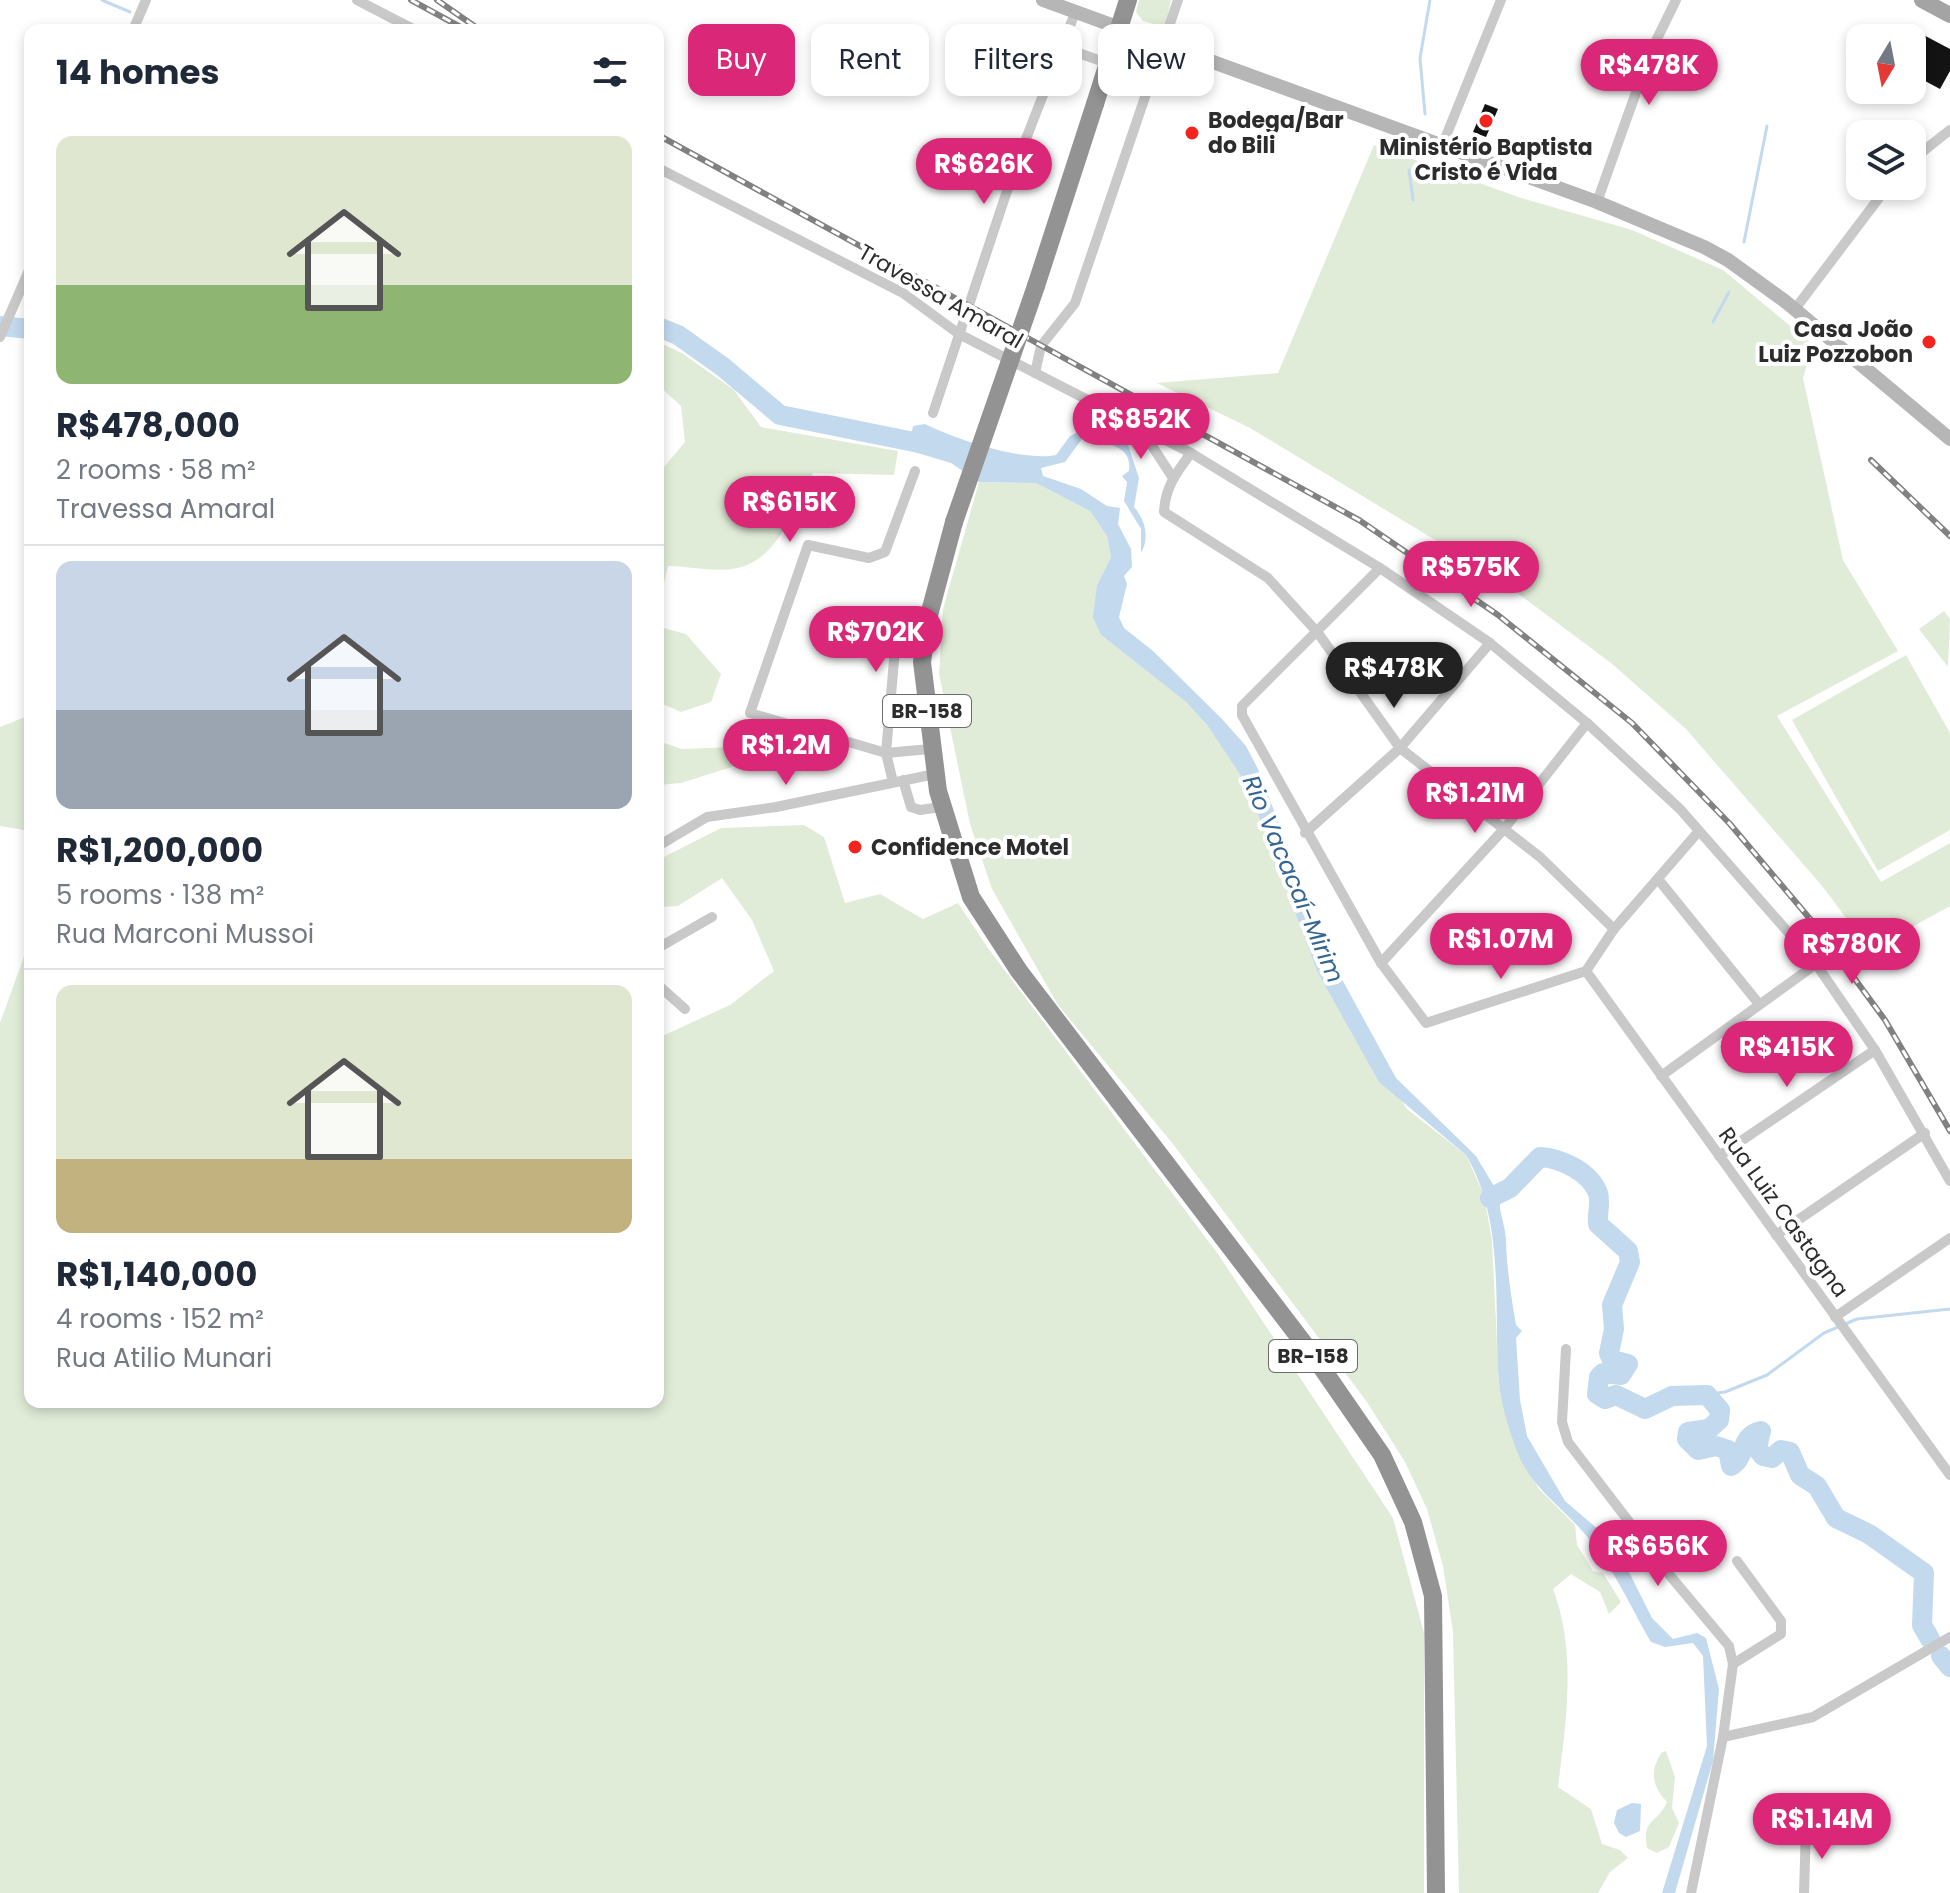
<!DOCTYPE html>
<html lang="en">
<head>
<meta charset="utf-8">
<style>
	body { margin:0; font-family:Poppins,sans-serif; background:#f2f2f3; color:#1f2937; height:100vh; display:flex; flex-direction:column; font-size:30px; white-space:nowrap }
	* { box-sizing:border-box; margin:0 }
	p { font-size:26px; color:#747a83 }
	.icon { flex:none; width:44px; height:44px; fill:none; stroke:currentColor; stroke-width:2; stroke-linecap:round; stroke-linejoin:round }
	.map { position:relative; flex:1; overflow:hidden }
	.details { position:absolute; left:24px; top:24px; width:640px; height:1384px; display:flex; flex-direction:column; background:#fff; border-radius:16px; box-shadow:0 4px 12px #0003 }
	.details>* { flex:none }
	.hud { position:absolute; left:688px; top:24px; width:760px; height:72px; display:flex; gap:16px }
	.needle { width:52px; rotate:190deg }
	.fabs { position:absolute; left:1846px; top:24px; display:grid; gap:16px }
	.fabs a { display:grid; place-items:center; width:80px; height:80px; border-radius:16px; background:#fff; box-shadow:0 4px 12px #0003; font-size:40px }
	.price { position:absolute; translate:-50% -68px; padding:0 18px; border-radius:28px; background:#db2777; color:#fff; font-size:26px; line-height:52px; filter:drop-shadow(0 2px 4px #0008) }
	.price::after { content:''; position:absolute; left:50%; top:48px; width:24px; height:18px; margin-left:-12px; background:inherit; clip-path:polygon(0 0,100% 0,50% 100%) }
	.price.on { background:#222; color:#fff }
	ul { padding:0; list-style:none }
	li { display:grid; align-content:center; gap:16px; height:424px; padding:0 32px }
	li+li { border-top:2px solid #e0e1e3 }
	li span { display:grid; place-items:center; height:248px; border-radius:16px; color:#555 }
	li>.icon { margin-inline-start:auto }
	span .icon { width:144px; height:144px; fill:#fffc; stroke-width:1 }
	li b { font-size:34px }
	h2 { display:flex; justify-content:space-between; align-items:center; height:96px; padding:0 32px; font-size:34px }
	.chip { padding:0 28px; border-radius:16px; background:#fff; box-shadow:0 4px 12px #0003; font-size:28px; line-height:72px }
	.chip.on { background:#db2777; color:#fff }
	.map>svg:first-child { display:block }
	.green { fill:#e1ecd8 }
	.water { fill:#c2d9ee }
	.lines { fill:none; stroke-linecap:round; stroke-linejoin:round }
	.stream { stroke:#c2d9ee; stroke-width:3 }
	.river { stroke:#c2d9ee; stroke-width:20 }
	.building { fill:#131313 }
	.street { stroke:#c9c9c9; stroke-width:10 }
	.secondary { stroke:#b6b6b6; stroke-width:14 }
	.primary { stroke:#a4a4a4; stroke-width:16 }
	.highway { stroke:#939393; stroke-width:18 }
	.rail-casing { stroke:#818181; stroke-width:6 }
	.rail { stroke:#fff; stroke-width:3; stroke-dasharray:9; stroke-linecap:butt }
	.highway-bridge { stroke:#939393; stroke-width:18 }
	.poi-dot { fill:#f3231e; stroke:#fff; stroke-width:3 }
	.labels { text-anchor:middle; stroke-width:8; stroke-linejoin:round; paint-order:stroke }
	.shield { fill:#fff; stroke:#6b6b6b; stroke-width:2 }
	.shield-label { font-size:20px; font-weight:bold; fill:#2c2c2c }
	.poi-label { font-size:22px; font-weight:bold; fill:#2c2c2c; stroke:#fff; text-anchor:start }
	.street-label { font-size:22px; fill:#2c2c2c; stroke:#fff }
	.water-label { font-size:24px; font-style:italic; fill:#346694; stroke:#fff }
</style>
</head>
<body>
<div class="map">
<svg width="1950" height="1893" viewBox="0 0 1950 1893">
	<rect width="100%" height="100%" fill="#fff"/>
	<g class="green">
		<polygon points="1139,0 1171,0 1166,23 1161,26 1143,21 1136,12"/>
		<polygon points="1374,145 1521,198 1632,230 1723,270 1813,345 1803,378 1843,560 1898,651 1777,716 1881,882 1950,843 1950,906 1870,950 1823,887 1686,729 1611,663 1493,575 1250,428 1157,383 1278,373"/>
		<path d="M 658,342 L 682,353 L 734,390 L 761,427 L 898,451 L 894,475 L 813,473 C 797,505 778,560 737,568 C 717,573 689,566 668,566 L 658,610 L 658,474 L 685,442 L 681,406 L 658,385 Z"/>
		<path d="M 979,482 L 1036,483 L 1090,511 L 1107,536 L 1111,557 L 1097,585 L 1101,635 L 1186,702 L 1207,725 L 1247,785 L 1317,971 L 1407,1109 L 1466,1155 L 1484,1195 L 1492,1241 L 1499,1385 L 1519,1456 L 1539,1489 L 1575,1525 L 1577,1545 L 1593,1571 L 1603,1573 L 1621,1602 L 1609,1614 L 1600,1592 L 1571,1574 L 1553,1589 C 1577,1652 1566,1722 1558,1787 L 1591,1809 L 1602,1844 L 1620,1850 L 1628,1858 L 1610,1872 L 1598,1893 L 1459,1893 L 1453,1632 L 1443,1566 L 1427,1509 L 1405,1462 L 1367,1402 L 1173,1144 L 1058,1005 L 992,889 L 970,824 L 939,674 L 943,609 Z"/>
		<polygon points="1944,611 1950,619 1948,667 1919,629"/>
		<polygon points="664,628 686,634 721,674 711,702 681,712 658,702 658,629"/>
		<polygon points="1906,655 1950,733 1950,830 1878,871 1792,720"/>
		<polygon points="30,715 30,831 0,826 0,727"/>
		<polygon points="658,741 682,749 757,746 760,758 681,783 658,785"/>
		<polygon points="804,825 824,837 845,903 880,894 923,919 958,903 988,948 1218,1254 1393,1518 1424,1633 1424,1893 0,1893 0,1023 30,940 30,1402 658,1402 658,1038 730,1005 774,971 752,920 722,878 678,906 658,907 658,860 721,828"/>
		<path d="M 1666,1751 L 1675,1777 L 1672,1808 L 1679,1823 L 1669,1847 L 1657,1853 L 1647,1848 C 1642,1817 1657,1825 1667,1802 C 1652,1786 1649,1771 1662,1752 Z"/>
	</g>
	<g class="water">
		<path d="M 925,424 C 955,439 1023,462 1056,455 L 1070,436 L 1086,428 L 1126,439 L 1139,478 L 1134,507 C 1145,519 1150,538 1141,553 L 1141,529 L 1124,501 L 1127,482 L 1122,476 L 1129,471 C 1133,443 1102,443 1082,439 L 1065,462 L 1041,468 L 1043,476 L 1081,489 L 1107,506 L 1120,508 L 1118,524 L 1131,549 L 1132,567 L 1124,576 L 1127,584 L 1119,617 L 1124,628 L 1153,651 L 1222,719 L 1246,746 L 1258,769 L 1332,961 L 1396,1078 L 1476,1156 L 1495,1188 L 1502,1190 C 1495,1207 1506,1223 1506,1241 C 1507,1270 1511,1296 1516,1325 L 1522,1331 L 1516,1338 L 1520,1400 L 1527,1436 L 1565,1501 L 1599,1530 L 1624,1562 L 1652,1618 L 1673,1639 L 1697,1633 L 1706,1638 L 1719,1689 L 1713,1761 L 1675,1893 L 1662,1893 L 1707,1746 L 1703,1656 L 1693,1643 L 1665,1647 L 1651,1642 C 1629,1604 1613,1566 1584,1533 C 1561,1506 1532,1488 1518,1454 C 1510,1433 1501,1405 1499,1383 C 1493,1309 1506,1222 1466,1155 L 1379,1082 L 1317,971 L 1247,785 L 1207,725 L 1186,702 L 1101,635 L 1093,617 L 1097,585 L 1111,557 L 1107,536 L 1090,511 L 1036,483 L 979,482 L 951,463 L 908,450 L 913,426 Z"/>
		<polygon points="1632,1803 1641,1804 1640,1831 1626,1837 1619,1833 1614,1823 1617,1810"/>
	</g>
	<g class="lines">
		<g class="stream">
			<polyline points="102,0 130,12"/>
			<polyline points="1425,114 1420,58 1430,0"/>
			<polyline points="1409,170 1413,200"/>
			<polyline points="1744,242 1767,126"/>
			<polyline points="1713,322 1729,292"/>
			<polyline points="1702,1395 1725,1392 1767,1375 1824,1333 1857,1319 1950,1309"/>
		</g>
		<g class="river">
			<polyline points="0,326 30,329"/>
			<polyline points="658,327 678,335 723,367 780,415 934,446"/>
			<path d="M 1490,1198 L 1510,1188 L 1540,1157 C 1561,1158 1590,1172 1598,1193 C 1601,1202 1597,1214 1598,1224 L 1628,1251 L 1630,1262 L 1612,1305 L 1614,1329 L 1609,1353 L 1612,1360 L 1628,1364 L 1621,1375 L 1603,1373 L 1599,1377 L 1597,1394 L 1605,1399 L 1616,1395 L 1645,1409 L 1672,1396 L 1707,1395 L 1720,1410 L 1719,1420 L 1709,1429 L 1688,1432 L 1687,1439 L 1698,1450 L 1716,1446 L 1728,1450 L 1731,1466 C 1746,1458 1740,1435 1761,1431 L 1757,1448 L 1763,1456 L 1772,1458 L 1781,1450 L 1790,1452 L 1800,1475 L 1817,1486 L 1836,1518 L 1869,1534 L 1924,1573 L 1922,1625 L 1930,1639"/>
			<polyline points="1941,1656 1950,1667"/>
		</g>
	</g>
	<g class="building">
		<polygon points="1916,31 1950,49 1950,71 1940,89 1912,74 1912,38"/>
		<polygon points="1485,104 1498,109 1486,137 1473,132"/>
	</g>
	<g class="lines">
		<g class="street">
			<polyline points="357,0 415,30"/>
			<polyline points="133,30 146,0"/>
			<polyline points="1062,47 1151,79"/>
			<polyline points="1442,146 1501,0"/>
			<polyline points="1912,160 1950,130"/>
			<polyline points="658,168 903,293 959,334 1191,453 1380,568 1490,643 1587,723 1680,809 1816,964 1875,1050 1950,1181"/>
			<polyline points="1597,202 1650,53 1676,0"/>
			<polyline points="1795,309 1888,186"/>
			<polyline points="0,337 30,268"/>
			<polyline points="1035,373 1041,346 1075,303 1178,0"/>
			<polyline points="933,413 1015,167 1075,13"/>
			<polyline points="1141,429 1173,478"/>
			<path d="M 1191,453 C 1177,472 1165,487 1164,512 L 1268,578 L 1318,633 L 1400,748 L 1540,857 L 1614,929"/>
			<polyline points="915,471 885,552 869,558 808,545 750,713 886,753 930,749"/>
			<polyline points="1380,568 1242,706 1242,715 1381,963 1426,1023 1586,971 1614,929 1699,831"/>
			<polyline points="903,780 911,807 920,810 941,807"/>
			<polyline points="893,782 886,753 895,649 925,632"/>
			<polyline points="1305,833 1400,748 1490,643"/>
			<polyline points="658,846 707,817 776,807 935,774"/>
			<polyline points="1658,879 1759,1004"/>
			<polyline points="658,948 712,917"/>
			<polyline points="1381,963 1504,829 1587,723"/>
			<polyline points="1586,971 1950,1475"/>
			<polyline points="658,985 685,1009"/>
			<polyline points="1661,1076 1816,964"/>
			<polyline points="1719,1156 1875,1050"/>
			<polyline points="1776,1235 1925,1133"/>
			<polyline points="1835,1317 1950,1238"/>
			<polyline points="1566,1349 1562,1422 1568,1442 1672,1578 1729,1646 1733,1664 1723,1737 1691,1893"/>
			<polyline points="1733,1664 1781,1634 1781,1621 1737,1561"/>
			<polyline points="1723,1737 1813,1717 1950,1637"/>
			<polyline points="1804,1893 1806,1827"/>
		</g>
		<polyline class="secondary" points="1043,0 1597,202 1704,247 1728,260 1786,302 1950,439"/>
		<polyline class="primary" points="1922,0 1950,15"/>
		<g class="highway">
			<polyline points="1036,286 1095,104"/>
			<polyline points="954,522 928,619 922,662 938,791 971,897 1019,971 1315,1358 1382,1455 1413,1522 1433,1596 1436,1893"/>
		</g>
		<g class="rail-casing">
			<g id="rail">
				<polyline points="411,0 466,30"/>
				<polyline points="437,0 480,30"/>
				<polyline points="658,135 1359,520 1498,615 1632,723 1730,824 1816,926 1885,1020 1950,1131"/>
				<polyline points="1871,460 1950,536"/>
			</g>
		</g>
		<use href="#rail" class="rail"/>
		<g class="highway-bridge">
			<polyline points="1095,104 1128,0"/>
			<polyline points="954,522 1036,286"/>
		</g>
	</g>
	<g class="poi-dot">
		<circle cx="1486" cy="121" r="8"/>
		<circle cx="1192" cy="133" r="8"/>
		<circle cx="1929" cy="342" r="8"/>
		<circle cx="855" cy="847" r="8"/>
	</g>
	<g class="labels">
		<g class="shield">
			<rect x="883" y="695" width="88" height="32" rx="6"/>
			<rect x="1269" y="1340" width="88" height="32" rx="6"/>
		</g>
		<g class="shield-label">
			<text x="927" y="718">BR-158</text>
			<text x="1313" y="1363">BR-158</text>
		</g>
		<g class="poi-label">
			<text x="1208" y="128">Bodega/Bar<tspan x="1208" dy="25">do Bili</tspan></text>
			<text x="1486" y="155" text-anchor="middle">Ministério Baptista<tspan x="1486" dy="25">Cristo é Vida</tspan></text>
			<text x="1913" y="337" text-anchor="end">Casa João<tspan x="1913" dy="25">Luiz Pozzobon</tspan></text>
			<text x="871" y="855">Confidence Motel</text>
		</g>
		<g class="street-label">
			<text transform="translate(941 296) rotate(30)" y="8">Travessa Amaral</text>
			<text transform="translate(1784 1212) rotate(54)" y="8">Rua Luiz Castagna</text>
		</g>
		<g class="water-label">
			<text transform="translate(1293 879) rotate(67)" y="8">Rio Vacacaí-Mirim</text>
		</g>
	</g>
</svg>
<div class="fabs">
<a><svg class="needle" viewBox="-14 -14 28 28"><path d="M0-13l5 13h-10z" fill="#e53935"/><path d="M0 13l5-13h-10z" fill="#747a83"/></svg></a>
<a><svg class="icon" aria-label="layers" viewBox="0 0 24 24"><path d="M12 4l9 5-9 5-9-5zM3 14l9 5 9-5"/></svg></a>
</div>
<b class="price" style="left:1649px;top:107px">R$478K</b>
<b class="price" style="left:984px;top:206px">R$626K</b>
<b class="price" style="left:1141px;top:461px">R$852K</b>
<b class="price" style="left:790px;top:544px">R$615K</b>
<b class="price" style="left:1471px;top:609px">R$575K</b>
<b class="price" style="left:876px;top:674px">R$702K</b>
<b class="price on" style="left:1394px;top:710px">R$478K</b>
<b class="price" style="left:786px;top:787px">R$1.2M</b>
<b class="price" style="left:1475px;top:835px">R$1.21M</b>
<b class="price" style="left:1501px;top:981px">R$1.07M</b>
<b class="price" style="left:1852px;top:986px">R$780K</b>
<b class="price" style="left:1787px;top:1089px">R$415K</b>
<b class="price" style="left:1658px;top:1588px">R$656K</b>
<b class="price" style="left:1822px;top:1861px">R$1.14M</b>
<div class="hud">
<a class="chip on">Buy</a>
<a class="chip">Rent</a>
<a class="chip">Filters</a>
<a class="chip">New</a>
</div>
<section class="details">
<h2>14 homes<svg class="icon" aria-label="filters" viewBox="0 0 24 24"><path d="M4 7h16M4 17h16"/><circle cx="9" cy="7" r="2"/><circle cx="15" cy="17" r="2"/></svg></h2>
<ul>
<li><span style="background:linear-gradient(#dfe7d0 60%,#8fb573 0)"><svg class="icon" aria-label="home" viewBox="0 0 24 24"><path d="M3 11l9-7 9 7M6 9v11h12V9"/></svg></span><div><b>R$478,000</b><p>2 rooms · 58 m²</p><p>Travessa Amaral</p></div></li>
<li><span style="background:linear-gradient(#c9d6e8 60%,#9aa5b1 0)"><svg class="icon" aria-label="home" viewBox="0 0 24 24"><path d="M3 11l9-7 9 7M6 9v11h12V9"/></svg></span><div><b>R$1,200,000</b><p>5 rooms · 138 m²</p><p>Rua Marconi Mussoi</p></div></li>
<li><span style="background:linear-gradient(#dfe7d0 70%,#c2b280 0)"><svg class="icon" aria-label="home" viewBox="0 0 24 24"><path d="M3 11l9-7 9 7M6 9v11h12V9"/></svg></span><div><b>R$1,140,000</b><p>4 rooms · 152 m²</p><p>Rua Atilio Munari</p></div></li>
</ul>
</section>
</div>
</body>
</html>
